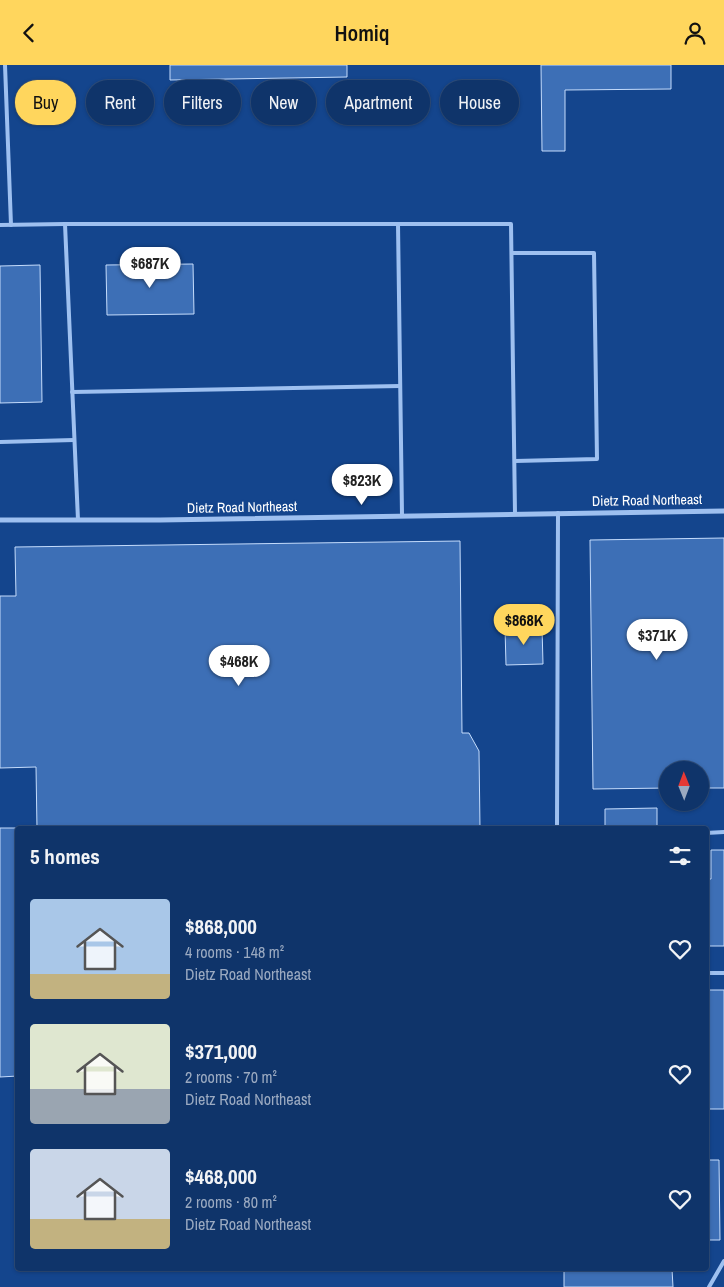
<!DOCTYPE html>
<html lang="en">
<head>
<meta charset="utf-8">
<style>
	body { margin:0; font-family:"Archivo Narrow",sans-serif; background:#183c70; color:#f1f3f6; height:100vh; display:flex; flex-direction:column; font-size:19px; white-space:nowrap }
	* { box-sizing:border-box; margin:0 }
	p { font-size:16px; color:#9baac1 }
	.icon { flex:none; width:28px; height:28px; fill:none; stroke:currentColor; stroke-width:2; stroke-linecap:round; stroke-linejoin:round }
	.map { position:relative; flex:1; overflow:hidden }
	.drawer { position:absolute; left:15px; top:761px; width:694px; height:445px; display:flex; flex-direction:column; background:#0f346a; border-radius:5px; box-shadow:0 1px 4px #0004,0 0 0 1px #2f4f7e }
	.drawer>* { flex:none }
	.top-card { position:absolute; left:15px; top:15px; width:695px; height:45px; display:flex; gap:10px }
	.needle { width:32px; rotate:359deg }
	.fabs { position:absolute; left:659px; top:696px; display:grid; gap:10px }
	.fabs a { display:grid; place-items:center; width:50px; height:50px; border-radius:50%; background:#0f346a; box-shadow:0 1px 4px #0004,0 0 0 1px #2f4f7e; font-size:25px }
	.price { position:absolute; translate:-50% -42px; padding:0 11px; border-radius:18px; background:#fff; color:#222; font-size:16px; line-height:32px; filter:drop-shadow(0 1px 2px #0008) }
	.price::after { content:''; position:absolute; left:50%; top:30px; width:15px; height:11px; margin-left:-8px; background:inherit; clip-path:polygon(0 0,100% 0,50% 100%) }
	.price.on { background:#ffd65d; color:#111 }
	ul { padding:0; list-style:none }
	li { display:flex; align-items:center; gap:15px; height:125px; padding:0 15px }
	li span { display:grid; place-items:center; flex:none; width:140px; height:100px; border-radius:5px; color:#555 }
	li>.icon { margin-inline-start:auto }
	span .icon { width:60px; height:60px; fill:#fffc; stroke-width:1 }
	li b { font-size:21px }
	h2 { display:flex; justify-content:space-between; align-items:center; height:60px; padding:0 15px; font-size:21px }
	.chip { padding:0 18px; border-radius:22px; background:#0f346a; box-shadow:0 1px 4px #0004,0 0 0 1px #2f4f7e; font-size:18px; line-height:45px }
	.chip.on { background:#ffd65d; color:#111 }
	header { display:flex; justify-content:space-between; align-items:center; height:65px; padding:0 15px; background:#ffd65d; color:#111; font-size:22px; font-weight:600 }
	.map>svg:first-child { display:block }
	.building { fill:#3d6fb6; stroke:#c5dcfc }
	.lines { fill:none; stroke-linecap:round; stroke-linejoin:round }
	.service { stroke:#9ec0f0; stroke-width:4 }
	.minor { stroke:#9ec0f0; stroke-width:5 }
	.labels { text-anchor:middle; stroke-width:4; stroke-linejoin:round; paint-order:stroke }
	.street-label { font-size:14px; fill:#fff; stroke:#14458d }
</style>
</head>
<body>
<header><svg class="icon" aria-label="back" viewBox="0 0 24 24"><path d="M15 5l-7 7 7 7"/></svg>Homiq<svg class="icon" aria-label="person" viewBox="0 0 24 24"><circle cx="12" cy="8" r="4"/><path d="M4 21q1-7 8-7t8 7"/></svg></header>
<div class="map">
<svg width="724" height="1222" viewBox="0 0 724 1222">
	<rect width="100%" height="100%" fill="#14458d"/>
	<g class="building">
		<polygon points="170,0 347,0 347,12 170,15"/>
		<polygon points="541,0 671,0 671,24 565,25 565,86 542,86"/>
		<polygon points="193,199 194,249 107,250 106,200"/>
		<polygon points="40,200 42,337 0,338 0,201"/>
		<polygon points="724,473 724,723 700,723 700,705 668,705 668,723 593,724 590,475"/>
		<polygon points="460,476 462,668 469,668 479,686 480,764 37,764 36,702 0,703 0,531 16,531 15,482"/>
		<polygon points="542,562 543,599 506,600 505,563"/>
		<polygon points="657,743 657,764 605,764 605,744"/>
		<polygon points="0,763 27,763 18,764 18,1011 0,1012"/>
		<polygon points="711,785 724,785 724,881 706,881 706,814 711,814"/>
		<rect x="706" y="925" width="18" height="119"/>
		<polygon points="706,1095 719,1095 720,1175 706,1175"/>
		<polygon points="564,1204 672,1204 673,1222 564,1222"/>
	</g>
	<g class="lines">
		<g class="service">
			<polyline points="5,0 11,160"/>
			<polyline points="398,159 511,159 515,448"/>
			<polyline points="0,160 65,159"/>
			<polyline points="512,188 594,188 597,394 515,396"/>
			<polyline points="72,327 400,321"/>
			<polyline points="0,377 74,375"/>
			<polyline points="78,455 65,159 398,159 402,450"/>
			<polyline points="557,764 558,448"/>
			<polyline points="706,768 724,767"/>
			<polyline points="706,908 724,908"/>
			<polyline points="709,1222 724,1196"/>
		</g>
		<polyline class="minor" points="0,455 160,455 724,446"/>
	</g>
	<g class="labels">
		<g class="street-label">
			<text transform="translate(647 435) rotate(-1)" y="5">Dietz Road Northeast</text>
			<text transform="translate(242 442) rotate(-1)" y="5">Dietz Road Northeast</text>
		</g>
	</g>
</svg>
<div class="fabs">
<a><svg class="needle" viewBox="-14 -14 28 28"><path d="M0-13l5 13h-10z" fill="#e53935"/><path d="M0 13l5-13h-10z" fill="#9baac1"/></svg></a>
</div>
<b class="price" style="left:150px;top:224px">$687K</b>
<b class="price" style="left:362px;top:441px">$823K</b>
<b class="price on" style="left:524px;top:581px">$868K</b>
<b class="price" style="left:657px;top:596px">$371K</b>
<b class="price" style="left:239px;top:622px">$468K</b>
<div class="top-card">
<a class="chip on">Buy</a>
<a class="chip">Rent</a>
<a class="chip">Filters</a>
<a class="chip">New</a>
<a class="chip">Apartment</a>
<a class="chip">House</a>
</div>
<section class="drawer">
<h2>5 homes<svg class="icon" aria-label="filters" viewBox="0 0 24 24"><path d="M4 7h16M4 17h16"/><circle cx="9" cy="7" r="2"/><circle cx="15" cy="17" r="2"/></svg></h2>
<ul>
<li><span style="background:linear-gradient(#a9c7e8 75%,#c2b280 0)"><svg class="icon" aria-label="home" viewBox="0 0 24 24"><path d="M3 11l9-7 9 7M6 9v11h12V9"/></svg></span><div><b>$868,000</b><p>4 rooms · 148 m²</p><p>Dietz Road Northeast</p></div><svg class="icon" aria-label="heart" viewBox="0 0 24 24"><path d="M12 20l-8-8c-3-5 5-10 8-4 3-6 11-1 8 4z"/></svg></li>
<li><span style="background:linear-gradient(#dfe7d0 65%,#9aa5b1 0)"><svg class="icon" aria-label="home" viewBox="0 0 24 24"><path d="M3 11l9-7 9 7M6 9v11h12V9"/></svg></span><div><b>$371,000</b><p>2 rooms · 70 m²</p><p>Dietz Road Northeast</p></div><svg class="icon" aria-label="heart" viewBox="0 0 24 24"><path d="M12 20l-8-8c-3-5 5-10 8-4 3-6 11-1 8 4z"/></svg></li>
<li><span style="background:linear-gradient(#c9d6e8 70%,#c2b280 0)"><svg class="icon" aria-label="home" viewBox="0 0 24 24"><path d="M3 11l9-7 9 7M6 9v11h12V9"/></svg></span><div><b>$468,000</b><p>2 rooms · 80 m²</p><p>Dietz Road Northeast</p></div><svg class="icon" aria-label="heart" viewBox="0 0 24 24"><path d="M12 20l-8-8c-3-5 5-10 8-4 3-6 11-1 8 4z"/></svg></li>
</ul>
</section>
</div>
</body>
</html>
